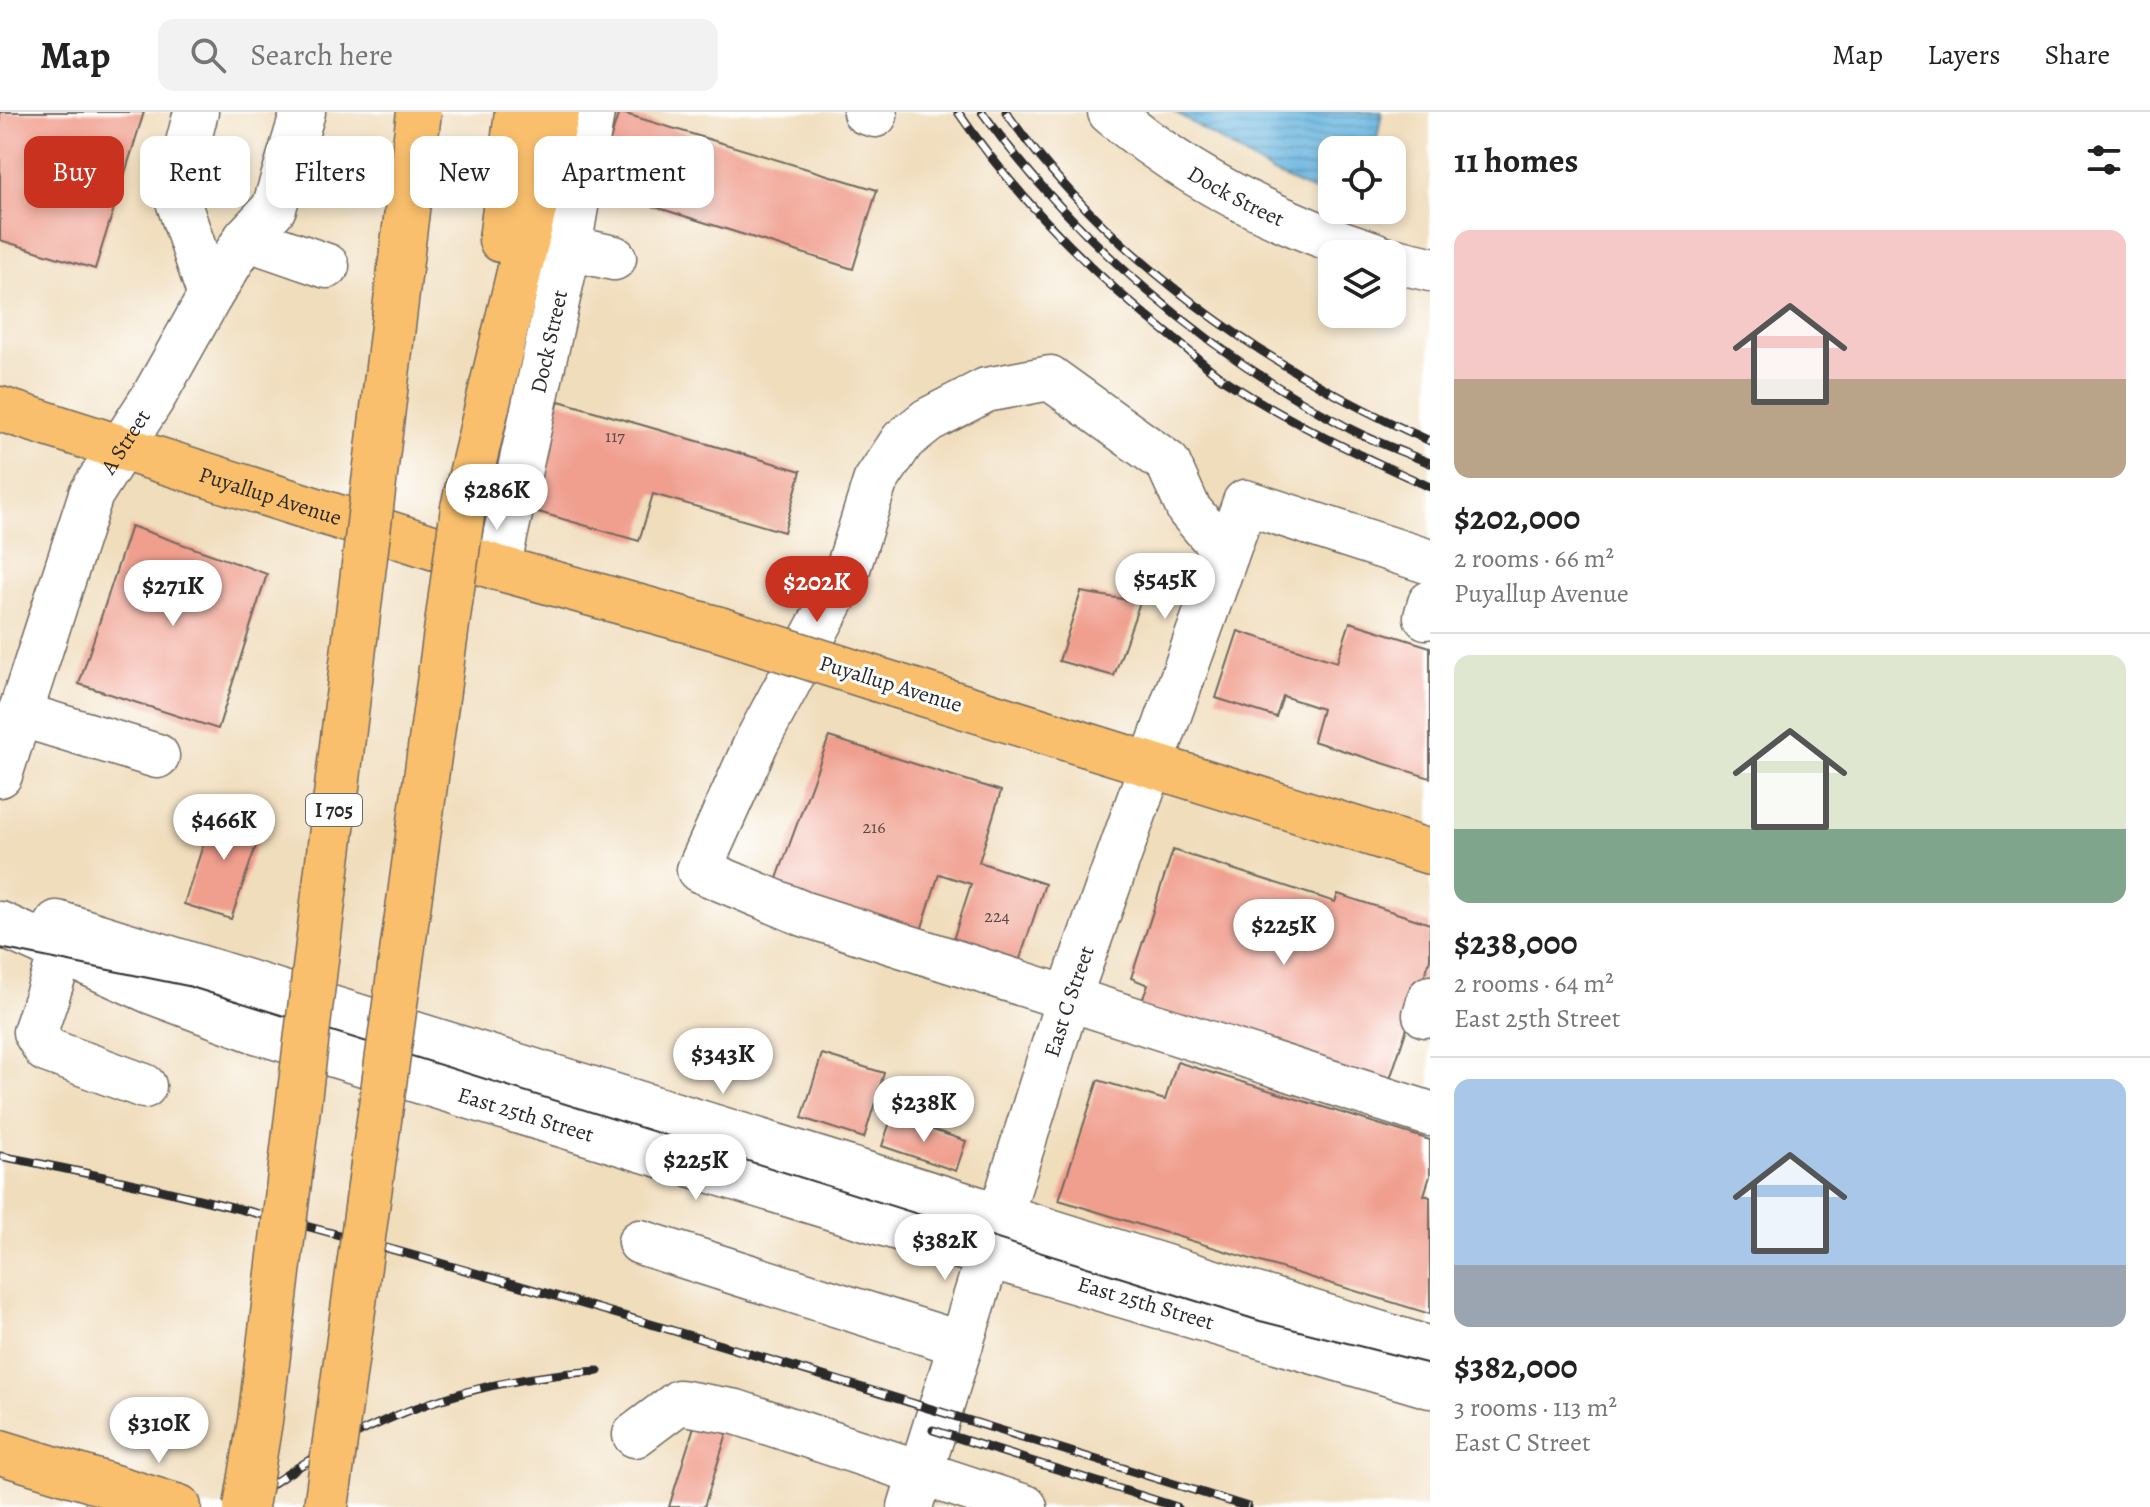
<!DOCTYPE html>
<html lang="en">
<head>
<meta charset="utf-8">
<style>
	body { margin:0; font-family:Alegreya,serif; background:#f2f2f2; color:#222; height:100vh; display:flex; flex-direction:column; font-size:30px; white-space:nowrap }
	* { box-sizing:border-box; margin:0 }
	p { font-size:26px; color:#767676 }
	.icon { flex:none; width:44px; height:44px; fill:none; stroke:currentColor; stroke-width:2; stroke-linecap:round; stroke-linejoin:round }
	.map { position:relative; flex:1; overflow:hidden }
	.drawer { display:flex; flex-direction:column; background:#fff; width:720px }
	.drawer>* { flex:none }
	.hud { position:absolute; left:24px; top:24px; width:760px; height:72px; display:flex; gap:16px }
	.buttons { position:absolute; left:1318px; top:24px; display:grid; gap:16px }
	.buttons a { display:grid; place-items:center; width:88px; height:88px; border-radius:16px; background:#fff; box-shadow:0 4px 12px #0003; font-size:40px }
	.price { position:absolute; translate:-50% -68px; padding:0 18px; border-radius:28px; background:#fff; color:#222; font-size:26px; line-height:52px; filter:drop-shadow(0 2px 4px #0008) }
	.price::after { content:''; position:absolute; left:50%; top:48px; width:24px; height:18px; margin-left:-12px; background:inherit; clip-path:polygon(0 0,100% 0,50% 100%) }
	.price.on { background:#c8321e; color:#fff }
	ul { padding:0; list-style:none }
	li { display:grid; align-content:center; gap:16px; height:424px; padding:0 24px }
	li+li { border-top:2px solid #e0e0e0 }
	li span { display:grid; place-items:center; height:248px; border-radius:16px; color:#555 }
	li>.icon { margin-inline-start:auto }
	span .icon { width:144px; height:144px; fill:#fffc; stroke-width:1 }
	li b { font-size:34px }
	h2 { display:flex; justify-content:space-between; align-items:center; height:96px; padding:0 24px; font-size:34px }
	.pill { padding:0 28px; border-radius:16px; background:#fff; box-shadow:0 4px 12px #0003; font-size:28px; line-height:72px }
	.pill.on { background:#c8321e; color:#fff }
	header { display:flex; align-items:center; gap:48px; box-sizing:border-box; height:112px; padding:0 40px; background:#fff; border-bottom:2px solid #e0e0e0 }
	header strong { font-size:38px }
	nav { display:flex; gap:44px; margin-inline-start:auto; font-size:28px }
	.search { width:560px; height:72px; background:#f2f2f2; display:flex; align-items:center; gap:20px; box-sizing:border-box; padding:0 28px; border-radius:16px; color:#767676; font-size:30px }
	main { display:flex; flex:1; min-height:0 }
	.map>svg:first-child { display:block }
	.water { fill:url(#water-rules); stroke:#486f84; stroke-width:2 }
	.building { fill:#f09e8d }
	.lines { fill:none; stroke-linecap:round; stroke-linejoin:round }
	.minor-casing { stroke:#70695e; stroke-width:47 }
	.major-casing { stroke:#70695e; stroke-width:47 }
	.highway-casing { stroke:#70695e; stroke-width:47 }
	.minor { stroke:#fff; stroke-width:44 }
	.major { stroke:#f9bf6d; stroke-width:44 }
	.highway { stroke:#f9bf6d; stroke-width:44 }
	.tram { stroke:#2b2b2b; stroke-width:2 }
	.rail-casing { stroke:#2b2b2b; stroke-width:9 }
	.rail { stroke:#fff; stroke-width:6; stroke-dasharray:18; stroke-linecap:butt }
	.major-bridge-casing { stroke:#70695e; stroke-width:47; stroke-linecap:butt }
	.highway-bridge-casing { stroke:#70695e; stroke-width:47; stroke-linecap:butt }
	.major-bridge { stroke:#f9bf6d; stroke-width:44 }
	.highway-bridge { stroke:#f9bf6d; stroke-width:44 }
	.labels { text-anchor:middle; stroke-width:6; stroke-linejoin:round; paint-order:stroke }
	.number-label { font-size:18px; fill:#5c4844 }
	.shield { fill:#fff; stroke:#6b6b6b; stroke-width:2 }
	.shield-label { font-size:20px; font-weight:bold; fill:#2b2b2b }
	.street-label { font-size:22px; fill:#2b2b2b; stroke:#fff }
</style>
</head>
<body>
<header>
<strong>Map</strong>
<div class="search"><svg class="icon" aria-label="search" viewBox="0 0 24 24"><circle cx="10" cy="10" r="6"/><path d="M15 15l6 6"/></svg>Search here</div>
<nav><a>Map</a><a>Layers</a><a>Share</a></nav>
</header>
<main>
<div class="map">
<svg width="1430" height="1395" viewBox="0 0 1430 1395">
	<defs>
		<pattern id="water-rules" width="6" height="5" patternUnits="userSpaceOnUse" patternTransform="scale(2)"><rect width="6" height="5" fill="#64b3de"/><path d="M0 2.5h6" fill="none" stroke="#5392b4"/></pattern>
	</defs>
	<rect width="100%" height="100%" fill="#fff"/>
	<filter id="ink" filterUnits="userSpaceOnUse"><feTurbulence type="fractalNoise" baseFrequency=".0125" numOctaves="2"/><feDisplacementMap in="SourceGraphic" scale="16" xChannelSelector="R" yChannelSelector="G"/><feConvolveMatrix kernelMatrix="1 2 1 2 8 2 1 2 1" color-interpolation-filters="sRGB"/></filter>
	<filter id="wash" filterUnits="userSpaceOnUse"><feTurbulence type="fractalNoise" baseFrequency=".006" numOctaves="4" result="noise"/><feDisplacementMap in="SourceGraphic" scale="32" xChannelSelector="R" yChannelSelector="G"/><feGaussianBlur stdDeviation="1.8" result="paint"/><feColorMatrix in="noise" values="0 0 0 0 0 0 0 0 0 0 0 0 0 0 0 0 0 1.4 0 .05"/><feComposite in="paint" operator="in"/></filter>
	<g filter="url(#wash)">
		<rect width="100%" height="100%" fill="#f0ddbc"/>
		<polygon class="water" points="1175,0 1382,0 1375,38 1332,38 1332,87 1273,61"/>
		<g id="blocks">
			<g class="building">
				<polygon points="0,0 144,0 95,157 0,128"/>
				<polygon points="619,0 877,78 853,157 595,76"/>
				<polygon points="559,289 801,359 784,420 653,382 639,429 528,397"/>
				<polygon points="131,414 267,462 218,617 79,572"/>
				<polygon points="1081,480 1140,490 1114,564 1059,549"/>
				<polygon points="1350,510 1430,535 1430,666 1313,629 1322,597 1283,584 1276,605 1216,586 1238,519 1337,550"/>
				<polygon points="829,625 1001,679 979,750 1045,772 1017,856 950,837 971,772 939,762 918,828 772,780"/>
				<polygon points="216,693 264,710 231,807 184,792"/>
				<polygon points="1173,738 1335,790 1338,782 1430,812 1430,847 1387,976 1140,894 1148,873 1131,866"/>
				<polygon points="822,942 884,961 864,1026 802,1006"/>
				<polygon points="1177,950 1430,1028 1430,1064 1424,1083 1430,1085 1430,1202 1059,1088 1098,968 1165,988"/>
				<polygon points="892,1004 966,1029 956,1059 882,1034"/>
				<polygon points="696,1308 728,1318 704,1395 669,1395"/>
			</g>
		</g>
	</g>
	<g filter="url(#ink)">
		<use href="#blocks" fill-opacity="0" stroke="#70695e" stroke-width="2"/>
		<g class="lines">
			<g class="minor-casing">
				<g id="minor">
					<polyline points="865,0 875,3"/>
					<path id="s1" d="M 1110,0 C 1187,66 1278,111 1374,142"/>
					<polyline points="246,126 327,154"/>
					<polyline points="569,136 614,146"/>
					<polyline points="1392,148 1430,157"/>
					<polyline points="210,184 246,126 274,96 303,0"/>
					<polyline points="1226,441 1189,398 1168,351 1050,266 986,278 928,308 903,328 875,370 846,463 757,629 699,758 804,802 1430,1002"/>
					<path id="s2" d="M 498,456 L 569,136 L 592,0"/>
					<polyline points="1426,505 1430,491"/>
					<polyline points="19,602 157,644"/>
					<path id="s3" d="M 0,663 L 91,382 L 154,284 L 210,184 L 178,89 L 180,62 L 196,0"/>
					<polyline points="57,811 1430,1237"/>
					<path id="s4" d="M 0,812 L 152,880 L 256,919 L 989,1144 L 1430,1274"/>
					<polyline points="62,839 35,920 46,938 144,974"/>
					<polyline points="1425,903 1430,886"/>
					<polyline points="640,1130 961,1232"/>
					<polyline points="635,1323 679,1290 736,1300 1025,1395"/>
					<path id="s5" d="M 910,1395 L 1068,887 L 1245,390 L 1430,450"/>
				</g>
			</g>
			<g class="major-casing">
				<g id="major">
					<path id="s6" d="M 0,297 L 498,456 L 719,517"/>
					<polyline points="895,573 1430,740"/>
					<polyline points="0,1340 179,1395"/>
				</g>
			</g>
			<g class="highway-casing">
				<g id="highway">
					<polyline points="501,128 517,0"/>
					<polyline points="463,396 557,0"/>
				</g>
			</g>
			<use href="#minor" class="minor"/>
			<use href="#major" class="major"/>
			<use href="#highway" class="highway"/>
			<polyline class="tram" points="0,836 188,874 1260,1209 1430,1252"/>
			<g class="rail-casing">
				<g id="rail">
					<path d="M 958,0 C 1017,86 1090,160 1172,225 C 1191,240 1209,258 1229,271 C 1293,312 1361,344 1430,375"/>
					<path d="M 982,0 C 1077,130 1200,235 1341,312 C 1369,328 1401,339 1430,351"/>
					<path d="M 1006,0 C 1110,148 1267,257 1430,329"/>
					<path d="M 0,1044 C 204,1082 401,1139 600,1197 C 817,1261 1033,1328 1248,1395"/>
					<polyline points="933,1318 1177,1395"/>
					<path d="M 240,1395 C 353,1311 456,1268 598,1259"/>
				</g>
			</g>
			<use href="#rail" class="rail"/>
			<g class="major-bridge-casing">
				<polyline id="major-bridge" points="719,517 895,573"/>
			</g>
			<g class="highway-bridge-casing">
				<g id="highway-bridge">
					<polyline points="246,1395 260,1309 419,0"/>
					<polyline points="326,1395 463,396"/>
				</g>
			</g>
			<use href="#major-bridge" class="major-bridge"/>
			<use href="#highway-bridge" class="highway-bridge"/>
		</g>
	</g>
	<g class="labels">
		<g class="number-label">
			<text x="615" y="330">117</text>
			<text x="874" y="721">216</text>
			<text x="997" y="810">224</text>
		</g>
		<rect class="shield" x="306" y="682" width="56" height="32" rx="6"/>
		<g class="shield-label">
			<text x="334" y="705">I 705</text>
		</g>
		<g class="street-label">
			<text dy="8" stroke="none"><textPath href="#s1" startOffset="152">Dock Street</textPath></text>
			<text dy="8" stroke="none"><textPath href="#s2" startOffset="232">Dock Street</textPath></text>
			<text dy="8" stroke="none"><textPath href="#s3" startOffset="358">A Street</textPath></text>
			<text dy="8" stroke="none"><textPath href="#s6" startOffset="284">Puyallup Avenue</textPath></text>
			<text transform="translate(891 571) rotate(17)" y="8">Puyallup Avenue</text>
			<text dy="8" stroke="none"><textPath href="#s5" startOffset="530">East C Street</textPath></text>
			<text dy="8" stroke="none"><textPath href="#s4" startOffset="560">East 25th Street</textPath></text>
			<text dy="8" stroke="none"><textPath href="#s4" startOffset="1208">East 25th Street</textPath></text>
		</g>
	</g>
</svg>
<div class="buttons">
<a><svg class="icon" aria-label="locate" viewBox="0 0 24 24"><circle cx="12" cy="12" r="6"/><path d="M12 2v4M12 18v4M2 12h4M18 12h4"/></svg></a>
<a><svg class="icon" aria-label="layers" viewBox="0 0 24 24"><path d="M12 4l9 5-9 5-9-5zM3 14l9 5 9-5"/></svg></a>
</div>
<b class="price" style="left:497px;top:420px">$286K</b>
<b class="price" style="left:1165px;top:509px">$545K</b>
<b class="price on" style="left:817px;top:512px">$202K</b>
<b class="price" style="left:173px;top:516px">$271K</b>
<b class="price" style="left:224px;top:750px">$466K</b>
<b class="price" style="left:1284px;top:855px">$225K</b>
<b class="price" style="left:723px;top:984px">$343K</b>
<b class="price" style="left:924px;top:1032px">$238K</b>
<b class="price" style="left:696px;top:1090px">$225K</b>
<b class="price" style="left:945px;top:1170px">$382K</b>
<b class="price" style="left:159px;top:1353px">$310K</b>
<div class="hud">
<a class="pill on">Buy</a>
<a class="pill">Rent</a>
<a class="pill">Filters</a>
<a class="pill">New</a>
<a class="pill">Apartment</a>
</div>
</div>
<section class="drawer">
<h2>11 homes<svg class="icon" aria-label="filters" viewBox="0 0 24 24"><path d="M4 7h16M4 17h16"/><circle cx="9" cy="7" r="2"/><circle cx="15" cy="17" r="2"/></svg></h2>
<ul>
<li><span style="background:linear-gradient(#f6c9c9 60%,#b9a48a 0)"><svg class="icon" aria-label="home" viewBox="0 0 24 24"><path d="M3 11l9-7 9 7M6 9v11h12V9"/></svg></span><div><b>$202,000</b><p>2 rooms · 66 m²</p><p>Puyallup Avenue</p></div></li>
<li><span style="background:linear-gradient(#dfe7d0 70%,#7fa58c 0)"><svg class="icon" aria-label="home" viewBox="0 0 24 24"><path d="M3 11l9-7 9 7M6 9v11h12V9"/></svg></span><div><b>$238,000</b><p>2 rooms · 64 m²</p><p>East 25th Street</p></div></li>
<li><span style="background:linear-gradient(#a9c7e8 75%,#9aa5b1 0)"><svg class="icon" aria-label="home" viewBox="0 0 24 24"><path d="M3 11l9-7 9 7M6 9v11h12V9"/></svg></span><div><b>$382,000</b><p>3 rooms · 113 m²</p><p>East C Street</p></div></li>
</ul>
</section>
</main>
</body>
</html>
